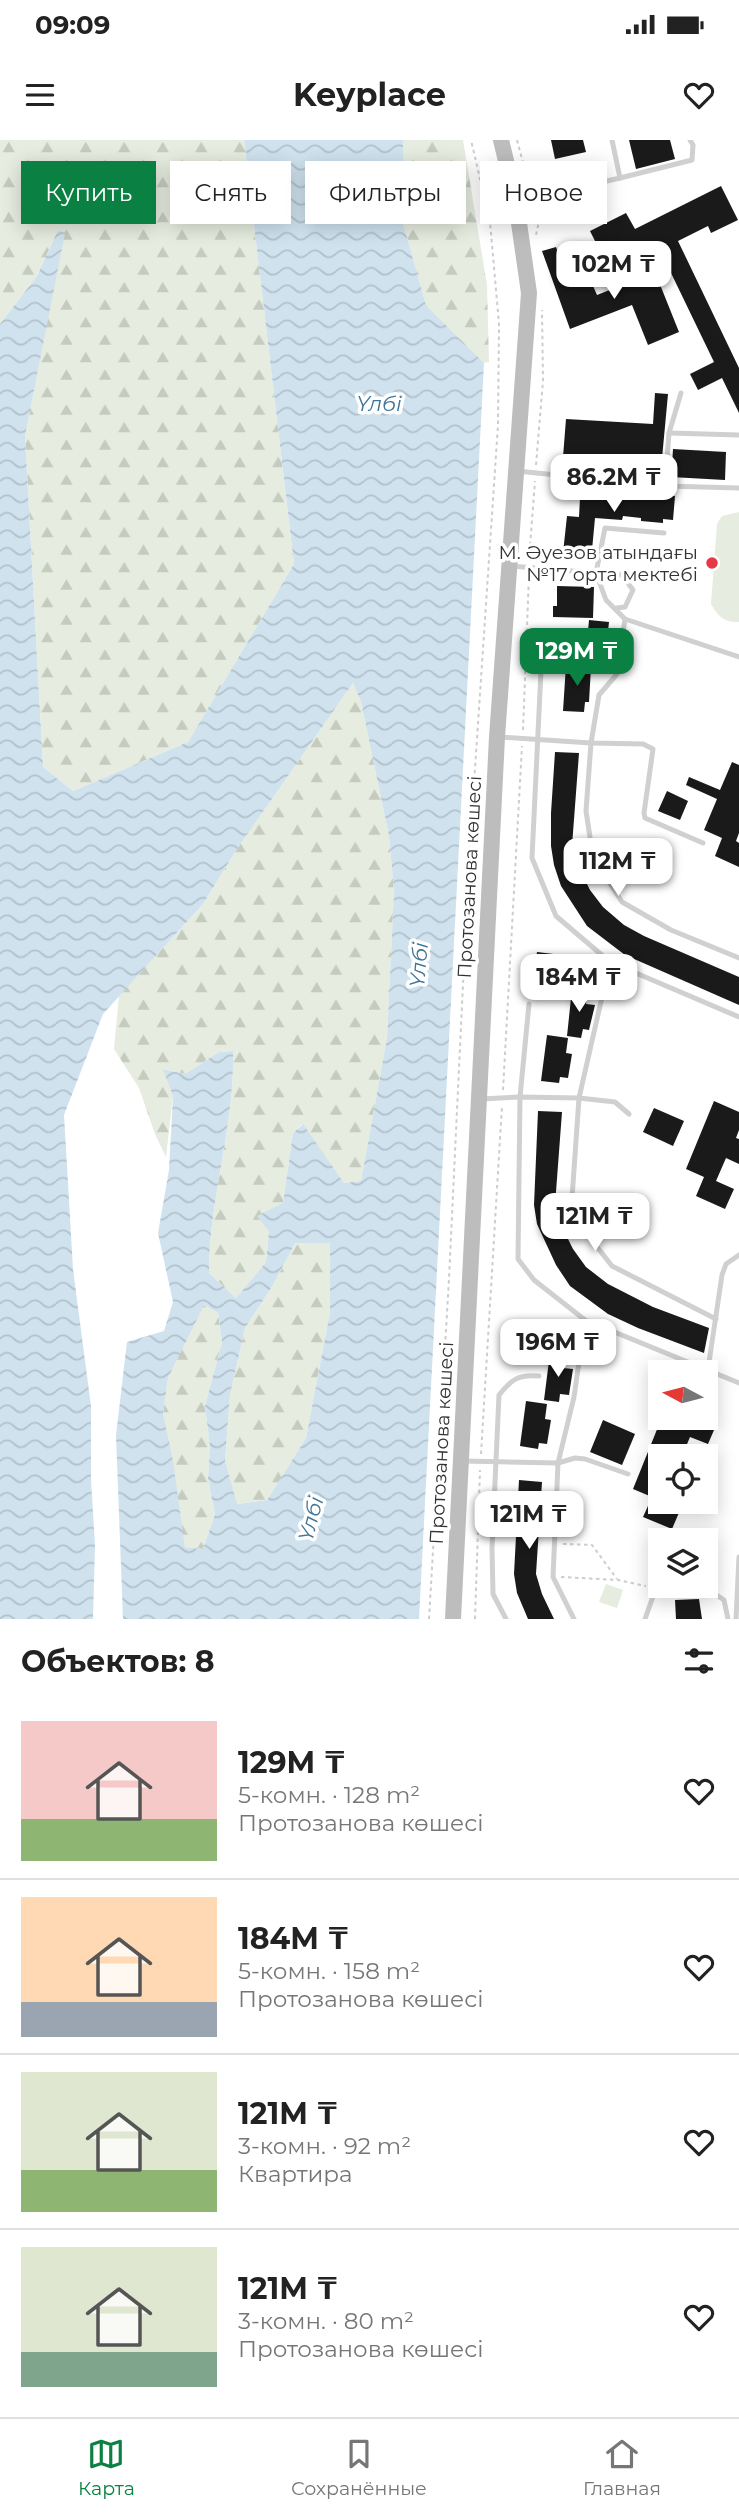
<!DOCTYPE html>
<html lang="ru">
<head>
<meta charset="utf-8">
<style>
	body { margin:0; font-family:Montserrat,sans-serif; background:#f6f6f6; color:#222; height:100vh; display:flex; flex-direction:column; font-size:26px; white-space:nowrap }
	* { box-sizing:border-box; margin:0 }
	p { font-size:23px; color:#767676 }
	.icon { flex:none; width:38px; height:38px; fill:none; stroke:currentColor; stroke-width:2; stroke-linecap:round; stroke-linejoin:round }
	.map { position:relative; height:1479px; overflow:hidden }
	.drawer { display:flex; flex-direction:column; background:#fff; flex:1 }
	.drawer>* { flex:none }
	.banner { position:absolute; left:21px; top:21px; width:698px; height:63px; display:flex; gap:14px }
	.needle { width:46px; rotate:277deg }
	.buttons { position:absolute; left:648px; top:1220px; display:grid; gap:14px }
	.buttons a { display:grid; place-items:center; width:70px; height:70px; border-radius:0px; background:#fff; box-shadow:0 4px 18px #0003; font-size:35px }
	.price { position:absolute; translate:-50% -60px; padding:0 16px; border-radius:14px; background:#fff; color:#222; font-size:23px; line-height:46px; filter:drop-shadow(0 2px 4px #0008) }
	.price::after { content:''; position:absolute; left:50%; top:42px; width:21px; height:16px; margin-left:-10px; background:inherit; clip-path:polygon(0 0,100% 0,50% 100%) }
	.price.active { background:#0b8043; color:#fff }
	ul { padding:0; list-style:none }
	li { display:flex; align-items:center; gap:21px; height:175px; padding:0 21px }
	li+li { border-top:2px solid #e0e0e0 }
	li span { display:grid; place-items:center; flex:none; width:196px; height:140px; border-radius:0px; color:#555 }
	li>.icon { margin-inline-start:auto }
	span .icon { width:84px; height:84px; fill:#fffc; stroke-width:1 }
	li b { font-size:30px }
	h2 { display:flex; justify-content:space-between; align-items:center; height:84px; padding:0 21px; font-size:30px }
	.pill { padding:0 24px; border-radius:0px; background:#fff; box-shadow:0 4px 18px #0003; font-size:24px; line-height:63px }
	.pill.active { background:#0b8043; color:#fff }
	.status { display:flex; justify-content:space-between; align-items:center; height:49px; padding:0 35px; background:#fff; direction:ltr }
	.status svg { height:19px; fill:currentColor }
	header { display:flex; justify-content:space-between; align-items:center; height:91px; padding:0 21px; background:#fff; font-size:32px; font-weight:700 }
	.menu { display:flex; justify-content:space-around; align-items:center; height:98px; border-top:2px solid #e0e0e0; background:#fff; font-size:19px; color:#767676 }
	.menu a { display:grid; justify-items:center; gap:4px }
	.menu .active { color:#0b8043 }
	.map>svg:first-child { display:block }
	.green { fill:#e6ecdf }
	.forest { fill:url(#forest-firs) }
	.water { fill:url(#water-waves); fill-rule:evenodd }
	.building { fill:#1a1a1a }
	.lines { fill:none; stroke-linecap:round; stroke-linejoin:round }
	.path { stroke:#cdcdcd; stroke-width:2; stroke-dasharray:3.5 3.5; stroke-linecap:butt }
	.lane { stroke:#d0d0d0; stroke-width:5 }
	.secondary { stroke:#bdbdbd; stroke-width:16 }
	.poi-dot { fill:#e63946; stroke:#fff; stroke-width:2.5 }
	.labels { text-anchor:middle; stroke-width:7; stroke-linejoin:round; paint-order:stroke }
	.poi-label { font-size:19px; fill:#333; stroke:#fff; text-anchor:end }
	.street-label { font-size:19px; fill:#333; stroke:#fff }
	.water-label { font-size:21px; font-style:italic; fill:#3f7597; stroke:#fff }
</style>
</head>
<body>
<div class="status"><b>09:09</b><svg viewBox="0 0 49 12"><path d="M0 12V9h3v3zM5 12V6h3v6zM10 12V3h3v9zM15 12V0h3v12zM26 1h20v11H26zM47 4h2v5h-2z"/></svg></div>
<header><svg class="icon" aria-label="menu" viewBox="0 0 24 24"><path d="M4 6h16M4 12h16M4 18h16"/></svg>Keyplace<svg class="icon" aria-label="heart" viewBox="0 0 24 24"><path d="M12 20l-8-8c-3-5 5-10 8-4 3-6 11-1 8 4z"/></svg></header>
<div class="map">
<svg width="739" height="1479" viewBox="0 0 739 1479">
	<defs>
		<pattern id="forest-firs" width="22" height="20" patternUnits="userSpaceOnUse" patternTransform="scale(1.75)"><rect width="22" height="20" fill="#e6ecdf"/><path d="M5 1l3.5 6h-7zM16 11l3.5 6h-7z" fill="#c6cbc0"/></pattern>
		<pattern id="water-waves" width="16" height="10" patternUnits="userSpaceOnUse" patternTransform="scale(1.75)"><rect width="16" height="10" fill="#cfe2ee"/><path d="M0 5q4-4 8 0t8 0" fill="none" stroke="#b2c2cd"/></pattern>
	</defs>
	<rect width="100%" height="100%" fill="#fff"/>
	<g class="green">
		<path d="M 739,372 L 739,482 C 724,483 718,476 711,464 L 717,384 L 722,376 Z"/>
		<polygon points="606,1444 623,1450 617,1468 599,1462"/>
	</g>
	<g class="forest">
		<polygon points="0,0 244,0 294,424 188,602 73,651 43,627 25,296 64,93 58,90 37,136 0,184"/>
		<polygon points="403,0 463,0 487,145 489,222 484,223 426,165 403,83"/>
		<path d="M 353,543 L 361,562 L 389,696 L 394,751 L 387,898 L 361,1041 L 344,1043 L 302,984 L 293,993 L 283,1063 L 269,1091 L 266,1122 L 236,1158 L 209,1133 C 209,1058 235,986 233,911 L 219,912 L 185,934 L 164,929 L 173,956 L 166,1017 L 155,994 L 139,948 L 114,909 L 119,856 L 203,764 L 237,709 Z"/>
		<polygon points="295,1103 330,1103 330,1172 306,1298 267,1360 236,1364 225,1321 230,1255 245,1188 273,1145"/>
		<polygon points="203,1165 218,1173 222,1202 205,1266 210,1307 208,1339 215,1374 203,1409 185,1407 163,1274 168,1238"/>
	</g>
	<path class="water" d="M 244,0 L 403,0 L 403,83 L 426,165 L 484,223 L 419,1479 L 123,1479 L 116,1295 L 127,1202 L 164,1191 L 173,1162 L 158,1093 L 169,1030 L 173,956 L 163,929 L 185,934 L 219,912 L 233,911 C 235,986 209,1058 209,1133 L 236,1158 L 266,1122 L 269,1091 L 257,1076 L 283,1063 L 293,993 L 303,984 L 344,1043 L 361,1041 L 387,898 L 394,751 L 389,696 L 361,562 L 353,543 L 237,709 L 203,764 L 103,874 L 64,975 L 73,1129 L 91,1266 L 91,1340 L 95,1405 L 93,1479 L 0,1479 L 0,184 L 37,136 L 58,90 L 65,93 L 25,296 L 43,627 L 73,651 L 188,602 L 294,424 ZM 295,1103 L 330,1103 L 330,1172 L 306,1298 L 267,1360 L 237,1364 L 225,1321 L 230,1255 L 245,1188 L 273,1145 ZM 204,1165 L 218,1173 L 222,1202 L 205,1266 L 210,1307 L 208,1339 L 215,1374 L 203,1409 L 185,1407 L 173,1321 L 163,1274 L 168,1238 Z"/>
	<g class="building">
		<polygon points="551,0 583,0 586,12 555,19"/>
		<polygon points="629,0 670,0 675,19 636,29"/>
		<polygon points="721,46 738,80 711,93 708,86 678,101 739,228 739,273 722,238 698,250 690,234 714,222 658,106 647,111 649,116 612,135 590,91 626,73 635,89"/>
		<polygon points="556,107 570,147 590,139 597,155 655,132 679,192 648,205 632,165 570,189 542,111"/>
		<polygon points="655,253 668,254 660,340 598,334 595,332 597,320 563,317 566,279 653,284"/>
		<polygon points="673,309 726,312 725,340 671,337 671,341"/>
		<polygon points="597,344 670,351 669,355 675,356 673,380 663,379 663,383 641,381 641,378 623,376 622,380 595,378 592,410 590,409 589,420 566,418 566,413 563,413 567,376 579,377 580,358 591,359 591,351 597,352"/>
		<polygon points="557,446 594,447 593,478 553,477 553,466 557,466"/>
		<polygon points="589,480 609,482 608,491 613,492 611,516 606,515 605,527 585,525"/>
		<polygon points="566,525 591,527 589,562 585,562 584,572 563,571"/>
		<polygon points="555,612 579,613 572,706 578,726 590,750 603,767 624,785 644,796 739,837 739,865 625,815 587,786 561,746 554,725 551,706 551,673"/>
		<polygon points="732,622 739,625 739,693 736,701 739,703 739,727 715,716 722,698 704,690 717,659 686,645 689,637 720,650"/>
		<polygon points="667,651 688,661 680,680 658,671"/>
		<polygon points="537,812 570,816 566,849 532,845"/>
		<polygon points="572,849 587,851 586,864 595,865 589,890 583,889 581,898 567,896"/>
		<polygon points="547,895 568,898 566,913 572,914 568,938 560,937 559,943 541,941"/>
		<polygon points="714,961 739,972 739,990 736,998 739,999 739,1024 726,1018 716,1041 734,1049 725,1069 696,1056 704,1037 686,1029"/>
		<polygon points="654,968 684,981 673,1006 643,992"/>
		<polygon points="538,971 562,972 555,1065 561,1085 573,1109 586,1127 608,1144 653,1167 709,1188 704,1213 638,1188 608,1174 570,1146 556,1125 537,1084 534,1065"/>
		<polygon points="517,1179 550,1183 546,1216 513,1211"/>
		<polygon points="550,1213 565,1215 563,1228 573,1229 569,1255 560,1254 559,1262 544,1260"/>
		<polygon points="526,1261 547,1264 545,1279 551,1280 547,1304 539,1303 538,1309 520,1306"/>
		<polygon points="685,1278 704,1278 717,1283 708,1304 690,1297 682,1316 660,1316 660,1362 666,1362 681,1368 672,1389 643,1377 652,1357 633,1349 660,1282 680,1290"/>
		<polygon points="603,1280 635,1294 622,1325 590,1312"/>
		<polygon points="519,1340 542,1342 536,1434 542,1454 554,1479 528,1479 517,1453 514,1434"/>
		<polygon points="699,1459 702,1479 676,1479 675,1460"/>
	</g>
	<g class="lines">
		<g class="path">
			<polyline points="517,0 526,34 535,47"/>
			<polyline points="536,95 541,72 539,66"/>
			<polyline points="536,325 543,241 542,170"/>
			<polyline points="529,419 535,341"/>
			<polyline points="523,590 529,435"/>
			<polyline points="503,950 522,606"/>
			<polyline points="481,1314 502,966"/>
			<polyline points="563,1404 592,1405 617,1439"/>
			<polyline points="561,1437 618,1440 646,1446"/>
			<polyline points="429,1479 449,1139 469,718 498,285 499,184 490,82 471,0"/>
			<polyline points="475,1479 480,1330"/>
		</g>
		<g class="lane">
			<polyline points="620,38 692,20 693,5 690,0"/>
			<polyline points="519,61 620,38 612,0"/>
			<polyline points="669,293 739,295"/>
			<polyline points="517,331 665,346 739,348"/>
			<polyline points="665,346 669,293 681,253"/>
			<polyline points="511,426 596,433 606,460 625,479 617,534 599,555 591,603 643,604 653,609 644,673 645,678 703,703"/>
			<polyline points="617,468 625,467 633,450 622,435 596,433 605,388 664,393"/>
			<polyline points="625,479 739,517"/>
			<polyline points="573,499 550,500 542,510 532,718 556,776 610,822 739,877"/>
			<polyline points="500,597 591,603 586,671 593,717 622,762 671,790 739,818"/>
			<polyline points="610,822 579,958 615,962 629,974"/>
			<polyline points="529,864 520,957 518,1119 534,1140 585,1180 739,1243"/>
			<polyline points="481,959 520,957 579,958 572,1058 579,1084 612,1126 716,1179"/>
			<polyline points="708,1229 722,1135 726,1124 739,1115"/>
			<polyline points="463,1321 558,1323 575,1318 585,1319 628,1334"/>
			<path d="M 506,1479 L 493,1454 L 492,1408 L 499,1255 C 511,1240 518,1234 539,1236"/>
			<polyline points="574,1479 553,1437 558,1323 574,1257 585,1180"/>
			<polyline points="645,1479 656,1448 703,1446 724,1460 728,1479"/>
			<polyline points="736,1479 739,1417"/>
		</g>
		<polyline class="secondary" points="453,1479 497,597 529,153 516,62 501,0"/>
	</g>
	<circle class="poi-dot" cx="712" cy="423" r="7"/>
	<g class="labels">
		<g class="poi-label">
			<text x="698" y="419">М. Әуезов атындағы<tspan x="698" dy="22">№17 орта мектебі</tspan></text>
		</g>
		<g class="street-label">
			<text transform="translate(469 737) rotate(-87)" y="7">Протозанова көшесі</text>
			<text transform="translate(441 1303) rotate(-87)" y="7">Протозанова көшесі</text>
		</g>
		<g class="water-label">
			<text x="379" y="271">Үлбі</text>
			<text transform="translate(419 825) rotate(-85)" y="7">Үлбі</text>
			<text transform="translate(311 1379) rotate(-75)" y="7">Үлбі</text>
		</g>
	</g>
</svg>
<div class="buttons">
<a><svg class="needle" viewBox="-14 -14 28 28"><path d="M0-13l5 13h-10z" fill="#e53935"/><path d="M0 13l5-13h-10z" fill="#767676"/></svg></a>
<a><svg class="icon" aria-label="locate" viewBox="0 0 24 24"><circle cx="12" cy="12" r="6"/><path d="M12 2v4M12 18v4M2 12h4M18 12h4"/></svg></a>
<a><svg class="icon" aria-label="layers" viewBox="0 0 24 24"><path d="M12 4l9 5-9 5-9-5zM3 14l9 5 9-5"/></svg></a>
</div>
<b class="price" style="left:614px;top:161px">102M ₸</b>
<b class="price" style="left:614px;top:374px">86.2M ₸</b>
<b class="price active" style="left:577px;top:548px">129M ₸</b>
<b class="price" style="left:618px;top:758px">112M ₸</b>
<b class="price" style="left:579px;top:874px">184M ₸</b>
<b class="price" style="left:595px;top:1113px">121M ₸</b>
<b class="price" style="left:558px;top:1239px">196M ₸</b>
<b class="price" style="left:529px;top:1411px">121M ₸</b>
<div class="banner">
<a class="pill active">Купить</a>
<a class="pill">Снять</a>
<a class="pill">Фильтры</a>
<a class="pill">Новое</a>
</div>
</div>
<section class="drawer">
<h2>Объектов: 8<svg class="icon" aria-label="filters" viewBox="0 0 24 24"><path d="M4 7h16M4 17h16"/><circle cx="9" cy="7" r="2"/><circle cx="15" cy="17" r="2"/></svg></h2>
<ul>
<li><span style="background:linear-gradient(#f6c9c9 70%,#8fb573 0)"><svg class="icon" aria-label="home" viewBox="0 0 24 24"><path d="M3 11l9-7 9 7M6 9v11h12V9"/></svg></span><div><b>129M ₸</b><p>5-комн. · 128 m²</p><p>Протозанова көшесі</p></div><svg class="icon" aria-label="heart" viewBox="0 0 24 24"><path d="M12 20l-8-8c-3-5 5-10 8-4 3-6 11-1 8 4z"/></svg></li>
<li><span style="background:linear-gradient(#ffd9b3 75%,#9aa5b1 0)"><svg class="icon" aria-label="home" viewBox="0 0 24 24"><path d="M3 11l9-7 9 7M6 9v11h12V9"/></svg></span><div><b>184M ₸</b><p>5-комн. · 158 m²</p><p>Протозанова көшесі</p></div><svg class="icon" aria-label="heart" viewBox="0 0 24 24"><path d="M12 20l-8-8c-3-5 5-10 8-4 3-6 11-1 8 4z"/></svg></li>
<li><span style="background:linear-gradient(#dfe7d0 70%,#8fb573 0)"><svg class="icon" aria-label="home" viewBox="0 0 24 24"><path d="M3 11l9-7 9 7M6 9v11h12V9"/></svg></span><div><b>121M ₸</b><p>3-комн. · 92 m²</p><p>Квартира</p></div><svg class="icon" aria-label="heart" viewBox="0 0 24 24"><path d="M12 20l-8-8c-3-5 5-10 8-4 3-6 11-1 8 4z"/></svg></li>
<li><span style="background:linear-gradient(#dfe7d0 75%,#7fa58c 0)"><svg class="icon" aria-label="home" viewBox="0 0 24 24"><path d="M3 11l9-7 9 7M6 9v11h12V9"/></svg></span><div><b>121M ₸</b><p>3-комн. · 80 m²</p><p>Протозанова көшесі</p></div><svg class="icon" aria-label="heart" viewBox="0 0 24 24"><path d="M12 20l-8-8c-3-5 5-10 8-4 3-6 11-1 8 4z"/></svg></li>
</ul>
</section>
<nav class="menu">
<a class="active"><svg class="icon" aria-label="map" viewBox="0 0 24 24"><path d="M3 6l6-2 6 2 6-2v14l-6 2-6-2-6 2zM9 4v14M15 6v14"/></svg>Карта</a>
<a><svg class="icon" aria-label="saved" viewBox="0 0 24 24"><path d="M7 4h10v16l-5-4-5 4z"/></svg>Сохранённые</a>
<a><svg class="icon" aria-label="home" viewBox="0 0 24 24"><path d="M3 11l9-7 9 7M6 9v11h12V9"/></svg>Главная</a>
</nav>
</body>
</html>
